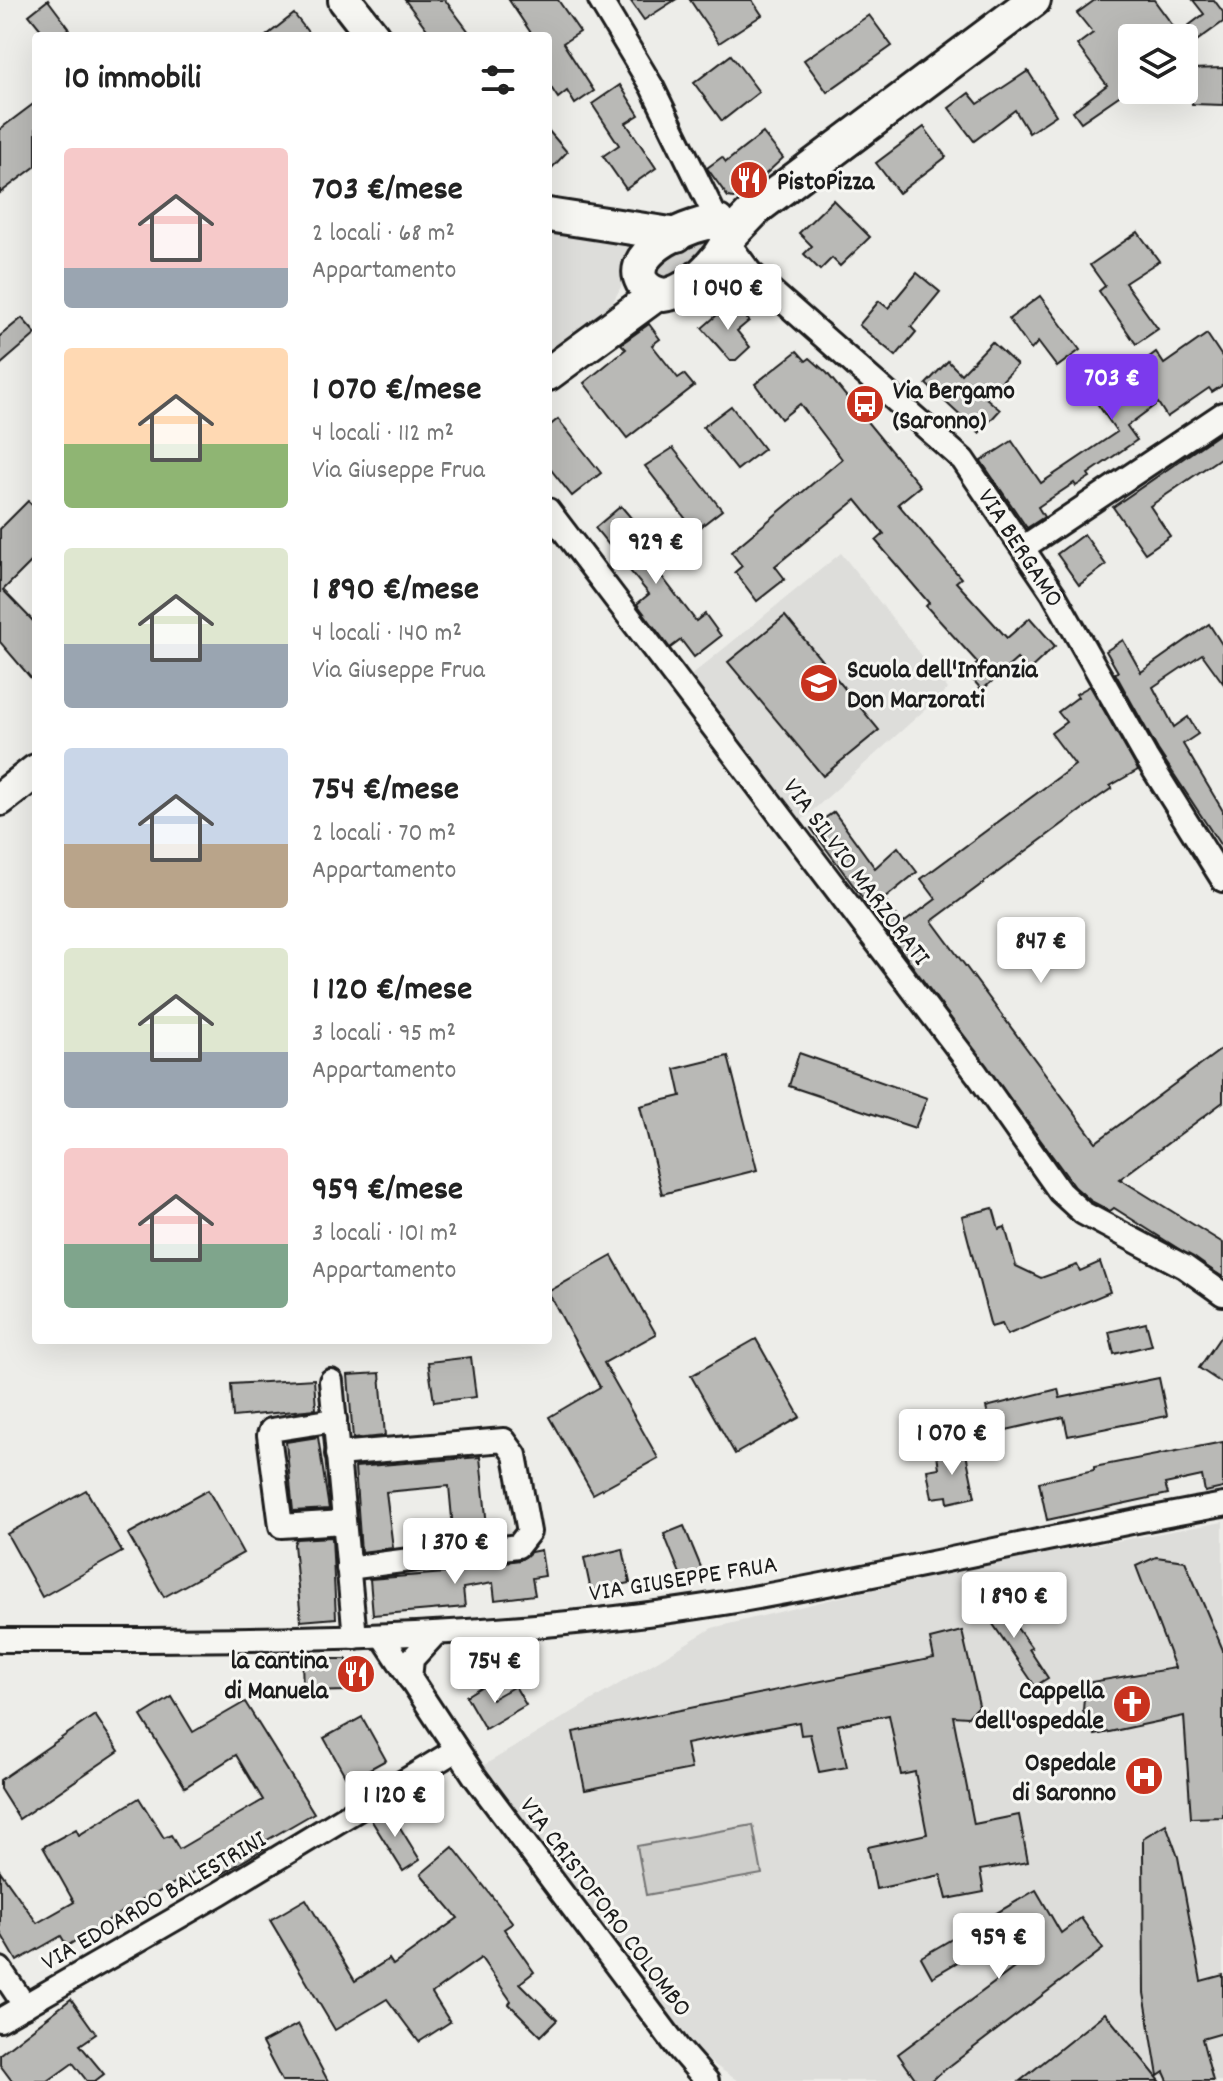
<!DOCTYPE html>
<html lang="it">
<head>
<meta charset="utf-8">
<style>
	body { margin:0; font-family:Dekko,sans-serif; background:#f2f2f2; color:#222; height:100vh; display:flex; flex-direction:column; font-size:30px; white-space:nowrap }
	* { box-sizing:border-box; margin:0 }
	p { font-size:26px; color:#767676 }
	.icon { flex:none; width:44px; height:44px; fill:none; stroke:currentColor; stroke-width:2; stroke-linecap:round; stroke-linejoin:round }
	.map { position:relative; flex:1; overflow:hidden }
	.details { position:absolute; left:32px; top:32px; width:520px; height:1312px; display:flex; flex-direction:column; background:#fff; border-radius:8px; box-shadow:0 8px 32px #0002 }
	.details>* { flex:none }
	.tools { position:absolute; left:1118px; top:24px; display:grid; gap:16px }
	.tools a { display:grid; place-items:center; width:80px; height:80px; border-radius:8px; background:#fff; box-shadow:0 8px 32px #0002; font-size:40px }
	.price { position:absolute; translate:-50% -68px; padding:0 18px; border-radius:8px; background:#fff; color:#222; font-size:26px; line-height:52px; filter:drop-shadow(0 2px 4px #0008) }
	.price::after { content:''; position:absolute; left:50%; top:48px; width:24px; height:18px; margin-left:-12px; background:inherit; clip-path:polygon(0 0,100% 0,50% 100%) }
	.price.active { background:#7c3aed; color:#fff }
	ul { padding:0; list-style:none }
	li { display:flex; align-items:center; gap:24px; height:200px; padding:0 32px }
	li span { display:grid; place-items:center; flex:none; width:224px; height:160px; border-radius:8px; color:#555 }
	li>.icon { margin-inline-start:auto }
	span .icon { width:96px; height:96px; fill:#fffc; stroke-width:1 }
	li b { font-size:34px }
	h2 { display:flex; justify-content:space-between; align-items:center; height:96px; padding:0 32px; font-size:34px }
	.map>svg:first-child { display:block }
	.built { fill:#ddddda }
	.green { fill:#cececb; stroke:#757574; stroke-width:2 }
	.building { fill:#b9b9b6; stroke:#1c1c1c; stroke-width:2 }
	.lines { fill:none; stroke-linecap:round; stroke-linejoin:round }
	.street-casing { stroke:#1c1c1c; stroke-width:28 }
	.secondary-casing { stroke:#1c1c1c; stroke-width:38 }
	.street { stroke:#f6f6f2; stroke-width:22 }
	.secondary { stroke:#f6f6f2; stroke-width:32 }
	.labels { text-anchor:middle; stroke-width:6; stroke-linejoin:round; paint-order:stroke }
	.poi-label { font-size:26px; font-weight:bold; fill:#1c1c1c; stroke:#f6f6f2; text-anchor:start }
	.street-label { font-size:26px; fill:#1c1c1c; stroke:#f6f6f2 }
</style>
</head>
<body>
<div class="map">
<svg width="1223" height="2081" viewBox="0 0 1223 2081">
	<rect width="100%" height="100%" fill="#edede9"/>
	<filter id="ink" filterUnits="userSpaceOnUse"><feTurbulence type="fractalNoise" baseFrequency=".0125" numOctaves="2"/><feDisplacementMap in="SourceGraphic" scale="16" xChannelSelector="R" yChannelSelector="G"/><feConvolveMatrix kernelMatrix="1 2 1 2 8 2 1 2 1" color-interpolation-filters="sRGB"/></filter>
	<g filter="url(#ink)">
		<g class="built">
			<polygon points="548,203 615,230 628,245 628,274 609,309 548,356"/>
			<polygon points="841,553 948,689 801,821 689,677"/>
			<polygon points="1223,1522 1223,2081 738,2081 703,2057 481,1767 712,1628 953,1570"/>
		</g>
		<g class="green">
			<polygon points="693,232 716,242 662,287 648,260"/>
			<polygon points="753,1825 762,1874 646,1895 637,1846"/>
		</g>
		<g class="building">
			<polygon points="48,0 69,28 59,36 46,36 29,15"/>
			<polygon points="405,0 445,0 472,36 432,36"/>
			<polygon points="509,0 558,0 580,32 563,43 594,91 575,104 567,91 558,98 548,83 548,36 533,36"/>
			<polygon points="630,0 675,0 644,20"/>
			<polygon points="690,0 752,0 762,15 719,43"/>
			<polygon points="1095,0 1154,0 1182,38 1132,38 1132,87 1081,122 1073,111 1107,85 1077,45 1093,33 1077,13"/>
			<polygon points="1193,0 1214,0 1223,12 1223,22 1184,50 1184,29 1204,14"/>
			<polygon points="294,14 311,36 266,36"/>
			<polygon points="869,15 892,46 827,92 804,60"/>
			<polygon points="731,55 759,92 722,121 694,83"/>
			<polygon points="1223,68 1223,105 1192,104 1190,69"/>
			<polygon points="1028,71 1056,115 1029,133 1015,110 974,141 949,108 969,93 978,104"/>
			<polygon points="620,85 639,115 626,123 656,168 626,189 603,156 619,145 592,104"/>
			<polygon points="36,102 36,166 0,193 0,129"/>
			<polygon points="924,127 946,157 899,193 876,163"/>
			<polygon points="548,130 567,152 548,172"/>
			<polygon points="763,133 783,158 739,199 728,197 707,168 722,157 726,162"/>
			<polygon points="833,200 870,237 840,266 832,258 820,270 804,254 812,246 799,233"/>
			<polygon points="1138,232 1159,261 1125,283 1158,329 1136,344 1099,291 1105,286 1090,265"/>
			<polygon points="917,273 940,292 911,327 916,332 896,356 859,325 879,301 888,308"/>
			<polygon points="1040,296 1080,350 1057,367 1038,342 1031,350 1009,319"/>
			<polygon points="732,302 749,321 737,331 750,347 736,360 730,360 702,328"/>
			<polygon points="22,318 36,334 0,365 0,336"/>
			<polygon points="649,324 660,339 652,345 678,378 684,374 694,386 627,438 584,383 626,349 621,344"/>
			<polygon points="1207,334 1223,358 1223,385 1212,392 1209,388 1167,417 1158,403 1127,426 1137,440 1088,474 1090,477 1076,486 1074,483 1038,507 1044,517 1027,528 981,461 1012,441 1041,483 1117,432 1087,389 1115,369 1121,378 1156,352 1164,364"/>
			<polygon points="992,342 1017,365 986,398 1000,410 979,433 926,384 948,361 961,374"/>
			<polygon points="797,351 806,361 810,358 827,373 920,486 898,504 961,578 956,582 1007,638 1030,618 1055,646 1028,671 1017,659 982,690 967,673 978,663 926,606 929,603 876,541 884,534 856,500 775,566 785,579 757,601 735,572 742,566 731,552 842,459 800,404 781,419 755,384"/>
			<polygon points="731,406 764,449 737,470 703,427"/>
			<polygon points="558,419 601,473 572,496 548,466 548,427"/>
			<polygon points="1223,431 1223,456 1150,506 1170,536 1145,553 1113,507"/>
			<polygon points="673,448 722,510 695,531 645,466"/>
			<polygon points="28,501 36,509 36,557 3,590 36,624 36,684 0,642 0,529"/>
			<polygon points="621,506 664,557 653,565 696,621 705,614 721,636 694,657 681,640 670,648 637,604 649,594 595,528"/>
			<polygon points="1084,534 1106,565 1079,585 1057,554"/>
			<polygon points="785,616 879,730 823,776 728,662"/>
			<polygon points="1209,624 1223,646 1223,683 1202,654 1153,687 1174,727 1188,717 1198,734 1183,744 1223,811 1223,849 1158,750 1115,673 1118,672 1106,651 1123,640 1141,672"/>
			<polygon points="1090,686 1138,770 1110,786 1112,788 1099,797 932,921 1096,1142 1223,1048 1223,1102 1120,1179 1223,1243 1223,1277 1114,1208 1110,1211 1091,1201 1075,1187 811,828 834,812 875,868 898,847 917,872 884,899 902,924 936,899 921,879 1075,765 1051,733 1066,722 1058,712 1078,697 1076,694"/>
			<polygon points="799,1053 927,1098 915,1128 789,1086"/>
			<polygon points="728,1056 757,1170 662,1194 640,1106 681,1096 675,1069"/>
			<polygon points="993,1208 999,1229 1005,1227 1016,1266 1041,1278 1077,1265 1080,1271 1100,1262 1110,1292 1007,1335 1002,1324 991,1327 962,1216"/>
			<polygon points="612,1256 656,1334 604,1363 658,1458 593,1494 549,1417 600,1387 548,1292"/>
			<polygon points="1146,1323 1152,1345 1114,1354 1109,1332"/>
			<polygon points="1223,1333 1223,1384 1199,1368"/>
			<polygon points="756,1339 800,1417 735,1454 691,1376"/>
			<polygon points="471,1357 476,1397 434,1402 428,1362"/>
			<polygon points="380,1373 385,1436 353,1439 348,1375"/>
			<polygon points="1159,1378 1167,1416 1068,1436 1064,1417 993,1433 986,1407 1058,1389 1060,1398"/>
			<polygon points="314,1379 316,1409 233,1417 231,1384"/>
			<polygon points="318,1437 329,1509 293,1511 286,1442"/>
			<polygon points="1223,1442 1223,1488 1205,1492 1202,1476 1165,1484 1168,1494 1047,1520 1039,1482 1094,1470 1094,1467"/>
			<polygon points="965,1449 975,1497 948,1503 947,1496 932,1498 927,1470 939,1468 937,1454"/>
			<polygon points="480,1457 488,1536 454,1540 449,1486 386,1492 393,1548 361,1552 355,1467"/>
			<polygon points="86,1490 122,1552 42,1597 7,1534"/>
			<polygon points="208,1490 243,1553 164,1597 128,1534"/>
			<polygon points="684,1526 703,1572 683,1581 664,1534"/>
			<polygon points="332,1537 336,1618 301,1621 294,1544 296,1539"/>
			<polygon points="623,1549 630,1583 591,1591 584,1558"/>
			<polygon points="541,1550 545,1576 532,1578 535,1595 495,1600 493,1583 463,1588 465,1607 373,1615 370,1579 457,1572 457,1568 520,1560 531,1552"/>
			<polygon points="1156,1557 1185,1561 1223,1650 1223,1817 1191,1818 1184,1716 1095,1735 1083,1711 1085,1683 1175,1668 1136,1566"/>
			<polygon points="993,1596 1032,1648 1029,1649 1048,1678 1035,1686 980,1605"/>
			<polygon points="962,1631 979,1705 968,1717 953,1716 974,1824 1019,1815 1028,1862 980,1870 984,1892 947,1899 941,1875 876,1889 868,1847 927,1834 915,1772 901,1775 889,1715 838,1725 847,1767 819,1772 810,1734 801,1735 799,1722 686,1744 691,1769 585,1790 573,1732 934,1658 930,1639"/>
			<polygon points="302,1659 347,1659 348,1691 303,1692"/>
			<polygon points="484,1685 492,1699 515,1686 526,1705 485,1729 466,1696"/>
			<polygon points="172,1697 193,1732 245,1702 314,1813 262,1843 265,1848 222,1874 214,1860 150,1897 149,1895 67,1946 61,1936 17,1961 0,1932 0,1871 37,1923 74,1902 43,1847 76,1829 79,1835 139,1798 164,1838 171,1835 179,1849 263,1800 236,1755 185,1787 141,1716"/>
			<polygon points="95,1715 119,1751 19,1819 0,1789 0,1780"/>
			<polygon points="362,1717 386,1760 348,1781 324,1738"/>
			<polygon points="388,1808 420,1860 403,1871 370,1818"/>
			<polygon points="1166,1824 1178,1857 1201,1981 1223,1975 1223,2033 1202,2039 1213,2081 1168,2081 1164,2072 1158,2076 1144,1993 1143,1851 1143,1838"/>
			<polygon points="453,1847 513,1923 504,1929 534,1972 520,1983 557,2020 541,2036 509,2004 511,2001 481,1958 432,1993 450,2022 419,2042 387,1999 335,2030 270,1920 306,1899 355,1981 389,1959 393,1965 458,1918 421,1874"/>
			<polygon points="1036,1890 1061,1933 1081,1918 1103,1949 930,2081 917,2081 898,2054 1033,1954 1017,1927 932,1977 921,1957"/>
			<polygon points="71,1999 96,2034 80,2045 104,2074 95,2081 87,2081 73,2063 48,2081 12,2081 0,2065 0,2054"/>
			<polygon points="1105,2013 1160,2081 1020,2081"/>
			<polygon points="298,2024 328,2081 282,2081 262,2043"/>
		</g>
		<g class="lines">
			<g class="street-casing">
				<g id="street">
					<polyline points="600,0 652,87 718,222"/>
					<polyline points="727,241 750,272 963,460 1053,593 1146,757 1223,880"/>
					<polyline points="548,510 977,1074 1060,1192 1083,1213 1185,1267 1223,1294"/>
					<polyline points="1024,547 1223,414"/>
					<polyline points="331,1381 355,1637"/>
					<polyline points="335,1420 271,1430 269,1435 281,1526 344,1522"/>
					<polyline points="337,1454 504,1440 515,1455 529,1532 518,1546 348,1568"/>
					<polyline points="383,1637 475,1777 678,2048 707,2081"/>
					<path d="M 0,1640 C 241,1640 485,1642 724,1603 C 891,1575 1056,1534 1223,1505"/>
					<polyline points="410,1679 412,1659 436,1633"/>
					<polyline points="0,1969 25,2006"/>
					<polyline points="0,2020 220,1893 456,1750"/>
				</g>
			</g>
			<g class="secondary-casing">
				<g id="secondary">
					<polyline points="345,0 373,36"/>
					<polyline points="548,215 677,235"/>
					<path d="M 718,222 L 728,238 C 721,260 687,293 663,295 C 654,293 647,290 642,282 C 625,251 695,221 718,222 Z"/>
					<polyline points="728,238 758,207 1034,0"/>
					<polyline points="548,374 657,294"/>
					<polyline points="0,799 36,771"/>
				</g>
			</g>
			<use href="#street" class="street"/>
			<use href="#secondary" class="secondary"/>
		</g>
	</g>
	<defs>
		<g id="restaurant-disc" transform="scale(2)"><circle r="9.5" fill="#c8321e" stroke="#f6f6f2"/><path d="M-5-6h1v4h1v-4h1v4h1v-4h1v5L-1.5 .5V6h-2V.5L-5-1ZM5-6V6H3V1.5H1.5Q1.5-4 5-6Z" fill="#fff"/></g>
		<g id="bus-disc" transform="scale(2)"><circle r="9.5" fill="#c8321e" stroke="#f6f6f2"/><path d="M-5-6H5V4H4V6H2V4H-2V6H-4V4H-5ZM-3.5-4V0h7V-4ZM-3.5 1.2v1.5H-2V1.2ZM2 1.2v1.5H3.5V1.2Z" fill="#fff"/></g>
		<g id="school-disc" transform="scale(2)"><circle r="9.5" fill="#c8321e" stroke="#f6f6f2"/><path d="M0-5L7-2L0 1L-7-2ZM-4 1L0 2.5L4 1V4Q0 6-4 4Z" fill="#fff"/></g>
		<g id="church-disc" transform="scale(2)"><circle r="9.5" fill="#c8321e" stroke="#f6f6f2"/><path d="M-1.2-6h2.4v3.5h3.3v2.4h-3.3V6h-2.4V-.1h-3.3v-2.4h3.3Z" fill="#fff"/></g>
		<g id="hospital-disc" transform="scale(2)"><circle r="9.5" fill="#c8321e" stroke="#f6f6f2"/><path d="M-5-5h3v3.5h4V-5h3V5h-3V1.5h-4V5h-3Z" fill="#fff"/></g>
	</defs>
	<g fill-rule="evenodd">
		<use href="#restaurant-disc" x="749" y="180"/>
		<use href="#bus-disc" x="865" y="404"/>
		<use href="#school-disc" x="819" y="683"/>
		<use href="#restaurant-disc" x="356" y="1674"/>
		<use href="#church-disc" x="1132" y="1704"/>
		<use href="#hospital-disc" x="1144" y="1776"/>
	</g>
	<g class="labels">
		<g class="poi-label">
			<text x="777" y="189">PistoPizza</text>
			<text x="893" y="398">Via Bergamo<tspan x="893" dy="30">(Saronno)</tspan></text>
			<text x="847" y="677">Scuola dell'Infanzia<tspan x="847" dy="30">Don Marzorati</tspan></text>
			<text x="328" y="1668" text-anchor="end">la cantina<tspan x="328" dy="30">di Manuela</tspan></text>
			<text x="1104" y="1698" text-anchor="end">Cappella<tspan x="1104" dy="30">dell'ospedale</tspan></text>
			<text x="1116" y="1770" text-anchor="end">Ospedale<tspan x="1116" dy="30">di Saronno</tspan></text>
		</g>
		<g class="street-label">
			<text transform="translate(1022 547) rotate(57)" y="9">VIA BERGAMO</text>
			<text transform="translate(858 871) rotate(53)" y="9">VIA SILVIO MARZORATI</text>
			<text transform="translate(683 1577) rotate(-9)" y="9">VIA GIUSEPPE FRUA</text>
			<text transform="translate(153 1899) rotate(-30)" y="9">VIA EDOARDO BALESTRINI</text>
			<text transform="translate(607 1906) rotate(53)" y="9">VIA CRISTOFORO COLOMBO</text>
		</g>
	</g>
</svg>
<div class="tools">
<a><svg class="icon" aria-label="layers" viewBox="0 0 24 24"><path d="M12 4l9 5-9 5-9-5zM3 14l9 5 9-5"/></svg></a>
</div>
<b class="price" style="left:728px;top:332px">1 040 €</b>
<b class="price active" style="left:1112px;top:422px">703 €</b>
<b class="price" style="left:656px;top:586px">929 €</b>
<b class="price" style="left:1041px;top:985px">847 €</b>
<b class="price" style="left:952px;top:1477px">1 070 €</b>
<b class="price" style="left:455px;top:1586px">1 370 €</b>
<b class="price" style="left:1014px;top:1640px">1 890 €</b>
<b class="price" style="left:495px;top:1705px">754 €</b>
<b class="price" style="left:395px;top:1839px">1 120 €</b>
<b class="price" style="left:999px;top:1981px">959 €</b>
<section class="details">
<h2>10 immobili<svg class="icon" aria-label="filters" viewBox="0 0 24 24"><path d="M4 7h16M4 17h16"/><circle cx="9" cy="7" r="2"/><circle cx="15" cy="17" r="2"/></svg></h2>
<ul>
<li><span style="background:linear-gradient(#f6c9c9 75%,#9aa5b1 0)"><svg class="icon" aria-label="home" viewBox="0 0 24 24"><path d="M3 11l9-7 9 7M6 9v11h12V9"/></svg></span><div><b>703 €/mese</b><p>2 locali · 68 m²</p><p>Appartamento</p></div></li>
<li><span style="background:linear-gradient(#ffd9b3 60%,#8fb573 0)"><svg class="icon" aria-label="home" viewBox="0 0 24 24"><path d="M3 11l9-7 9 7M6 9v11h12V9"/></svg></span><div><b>1 070 €/mese</b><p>4 locali · 112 m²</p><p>Via Giuseppe Frua</p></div></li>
<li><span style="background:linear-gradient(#dfe7d0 60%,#9aa5b1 0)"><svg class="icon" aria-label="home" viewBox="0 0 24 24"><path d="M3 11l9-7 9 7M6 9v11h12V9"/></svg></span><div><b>1 890 €/mese</b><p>4 locali · 140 m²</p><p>Via Giuseppe Frua</p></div></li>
<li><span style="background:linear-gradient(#c9d6e8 60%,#b9a48a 0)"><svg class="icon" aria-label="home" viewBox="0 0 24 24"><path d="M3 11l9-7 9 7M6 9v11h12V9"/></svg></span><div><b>754 €/mese</b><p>2 locali · 70 m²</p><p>Appartamento</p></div></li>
<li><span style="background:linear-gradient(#dfe7d0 65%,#9aa5b1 0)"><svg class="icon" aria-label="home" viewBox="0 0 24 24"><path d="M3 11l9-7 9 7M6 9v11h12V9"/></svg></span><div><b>1 120 €/mese</b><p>3 locali · 95 m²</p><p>Appartamento</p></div></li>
<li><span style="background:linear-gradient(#f6c9c9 60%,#7fa58c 0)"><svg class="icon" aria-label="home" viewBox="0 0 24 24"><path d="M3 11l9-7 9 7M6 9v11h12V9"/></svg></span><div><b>959 €/mese</b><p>3 locali · 101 m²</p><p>Appartamento</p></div></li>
</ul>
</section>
</div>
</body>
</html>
